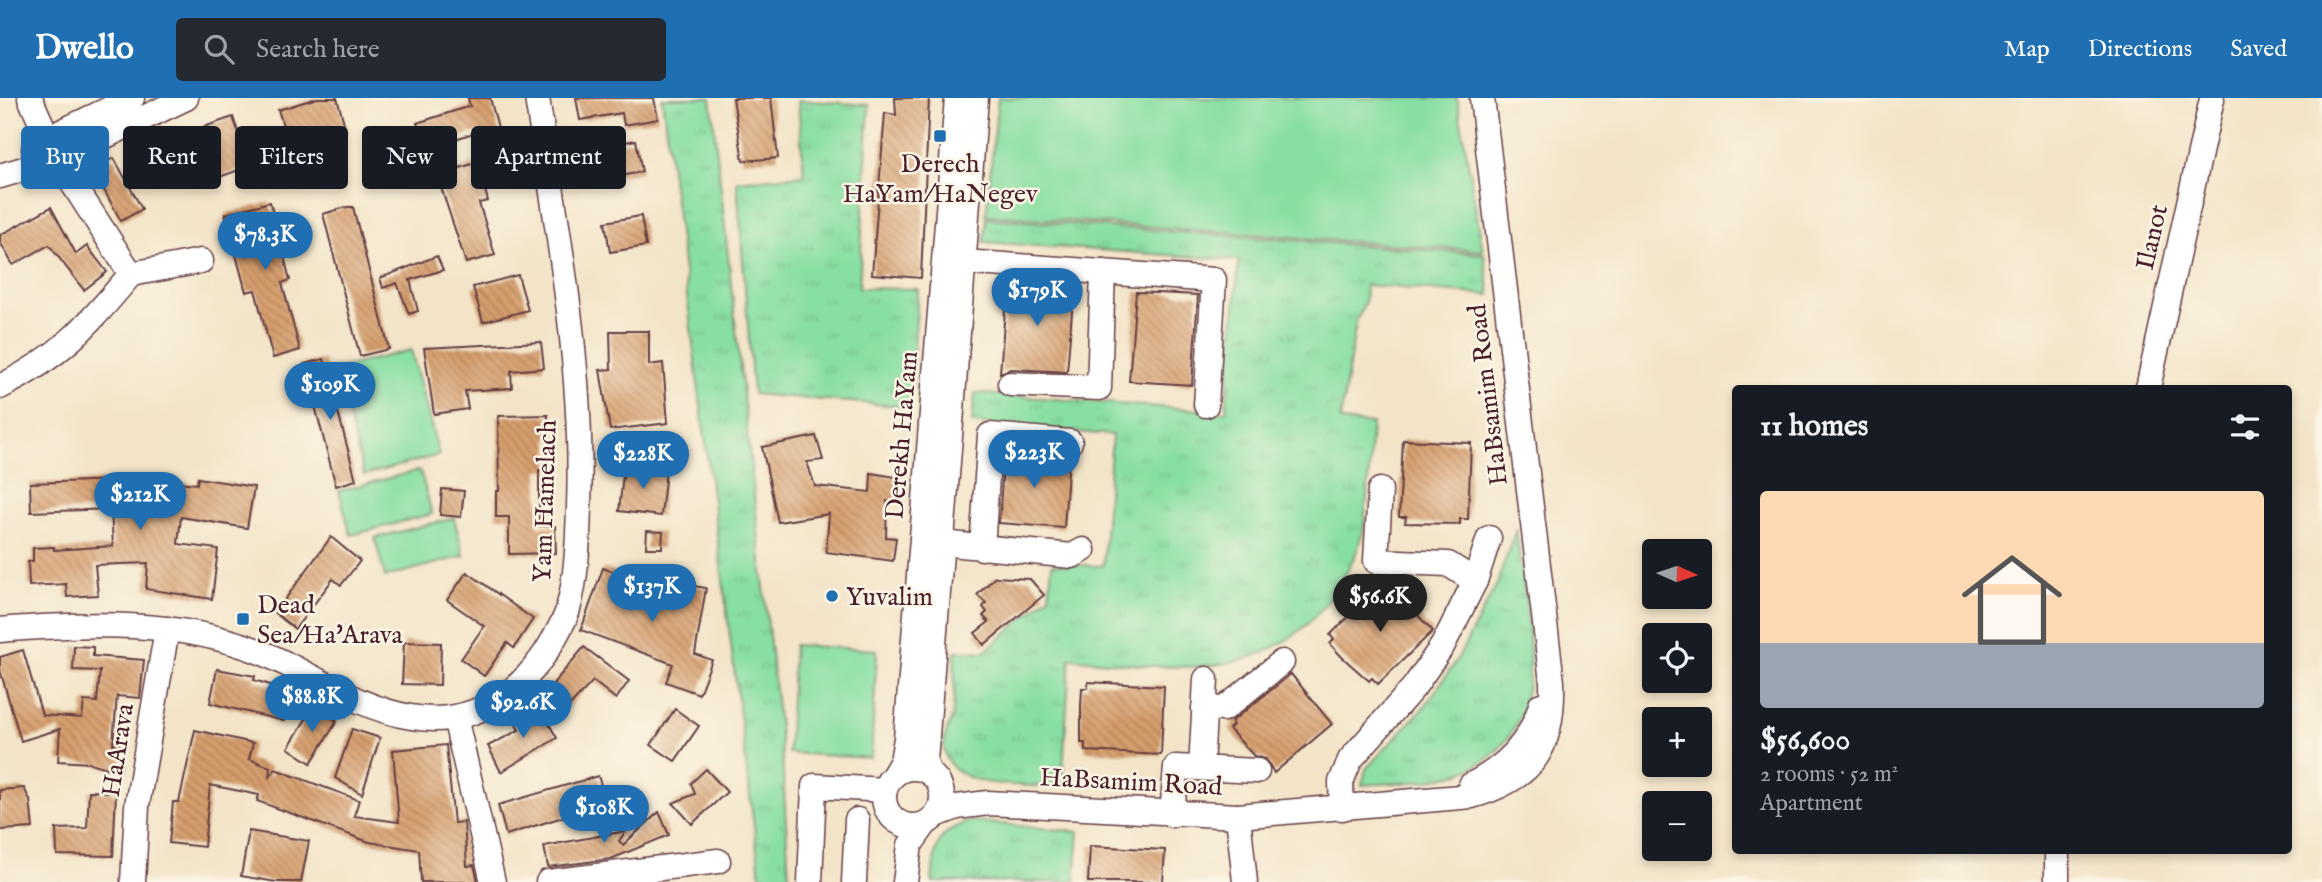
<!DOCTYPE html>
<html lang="en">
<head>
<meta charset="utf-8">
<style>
	body { margin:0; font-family:"IM FELL English",serif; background:#242831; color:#f1f3f6; height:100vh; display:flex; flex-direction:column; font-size:26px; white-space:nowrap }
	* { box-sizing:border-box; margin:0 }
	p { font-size:23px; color:#9ea1a6 }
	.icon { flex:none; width:38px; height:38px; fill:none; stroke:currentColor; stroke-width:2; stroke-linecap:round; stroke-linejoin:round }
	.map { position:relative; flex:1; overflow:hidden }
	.side { position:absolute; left:1732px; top:287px; width:560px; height:469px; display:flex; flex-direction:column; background:#171b24; border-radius:7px; box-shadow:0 4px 10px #0003 }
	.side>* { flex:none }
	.guide { position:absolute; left:21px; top:28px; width:665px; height:63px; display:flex; gap:14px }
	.needle { width:46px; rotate:93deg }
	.buttons { position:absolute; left:1642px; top:441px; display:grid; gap:14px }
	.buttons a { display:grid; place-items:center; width:70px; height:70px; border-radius:7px; background:#171b24; box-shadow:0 4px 10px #0003; font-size:35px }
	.price { position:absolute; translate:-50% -60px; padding:0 16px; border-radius:24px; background:#1f6fb2; color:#fff; font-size:23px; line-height:46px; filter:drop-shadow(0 2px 4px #0008) }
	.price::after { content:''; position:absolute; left:50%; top:42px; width:21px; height:16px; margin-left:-10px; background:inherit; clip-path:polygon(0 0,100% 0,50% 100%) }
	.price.current { background:#222; color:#fff }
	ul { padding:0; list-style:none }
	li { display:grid; align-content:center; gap:14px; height:371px; padding:0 28px }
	li span { display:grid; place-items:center; height:217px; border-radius:7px; color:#555 }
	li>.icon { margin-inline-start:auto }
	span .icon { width:126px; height:126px; fill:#fffc; stroke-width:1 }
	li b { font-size:30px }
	h2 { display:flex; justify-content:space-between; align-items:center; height:84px; padding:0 28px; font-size:30px }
	.chip { padding:0 24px; border-radius:7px; background:#171b24; box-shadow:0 4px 10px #0003; font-size:24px; line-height:63px }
	.chip.current { background:#1f6fb2; color:#fff }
	header { display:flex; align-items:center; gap:42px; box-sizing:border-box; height:98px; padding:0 35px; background:#1f6fb2; color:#fff }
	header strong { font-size:33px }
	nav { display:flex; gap:38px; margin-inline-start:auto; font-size:24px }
	.search { width:490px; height:63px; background:#242831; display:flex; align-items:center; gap:18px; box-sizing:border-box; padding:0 24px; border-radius:7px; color:#9ea1a6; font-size:26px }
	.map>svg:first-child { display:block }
	.grass { fill:#88dfa3; stroke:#697f67; stroke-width:2 }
	.park { fill:url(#park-tufts); stroke:#697f67; stroke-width:2 }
	.building { fill:url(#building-back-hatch) }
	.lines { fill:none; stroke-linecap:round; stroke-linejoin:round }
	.minor-casing { stroke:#633d43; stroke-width:27 }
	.minor { stroke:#fff; stroke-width:24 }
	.poi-dot { fill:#1f6fb2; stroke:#fcf5e5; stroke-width:2.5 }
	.labels { text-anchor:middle; stroke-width:5; stroke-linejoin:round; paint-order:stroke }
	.poi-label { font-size:26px; fill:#4a1f2b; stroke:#fcf5e5; text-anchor:start }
	.street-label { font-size:26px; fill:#4a1f2b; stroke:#fcf5e5 }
</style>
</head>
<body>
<header>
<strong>Dwello</strong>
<div class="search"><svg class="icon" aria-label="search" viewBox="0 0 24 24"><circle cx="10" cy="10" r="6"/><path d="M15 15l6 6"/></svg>Search here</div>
<nav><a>Map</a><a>Directions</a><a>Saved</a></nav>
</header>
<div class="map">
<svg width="2322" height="784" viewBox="0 0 2322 784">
	<defs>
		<pattern id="park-tufts" width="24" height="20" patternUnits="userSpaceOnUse" patternTransform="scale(1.75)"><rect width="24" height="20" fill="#88dfa3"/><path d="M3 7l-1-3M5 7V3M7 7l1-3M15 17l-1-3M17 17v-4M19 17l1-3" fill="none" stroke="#77bf8c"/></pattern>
		<pattern id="building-back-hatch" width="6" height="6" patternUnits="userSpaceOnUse" patternTransform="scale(1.75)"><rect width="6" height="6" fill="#d69e6d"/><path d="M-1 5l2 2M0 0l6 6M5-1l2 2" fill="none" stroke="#b0805a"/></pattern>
	</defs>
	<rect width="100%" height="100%" fill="#fcf5e5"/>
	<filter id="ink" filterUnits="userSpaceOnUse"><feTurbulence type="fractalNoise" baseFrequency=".0143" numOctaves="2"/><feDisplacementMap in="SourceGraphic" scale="14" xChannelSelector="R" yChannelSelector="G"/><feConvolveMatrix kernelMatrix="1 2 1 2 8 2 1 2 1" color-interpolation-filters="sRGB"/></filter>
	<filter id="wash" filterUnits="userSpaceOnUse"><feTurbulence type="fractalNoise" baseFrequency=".00686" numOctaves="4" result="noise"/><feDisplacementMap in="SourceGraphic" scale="28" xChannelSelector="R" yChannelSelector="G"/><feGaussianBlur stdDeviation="1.57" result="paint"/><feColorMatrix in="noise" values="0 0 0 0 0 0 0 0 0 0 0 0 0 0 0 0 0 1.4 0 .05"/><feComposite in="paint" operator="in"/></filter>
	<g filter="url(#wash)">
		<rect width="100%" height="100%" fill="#f3e4c8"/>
		<g class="grass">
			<polygon points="998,0 1457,0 1483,153 986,117"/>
			<polygon points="411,252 439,357 364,377 336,271"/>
			<polygon points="420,372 432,416 351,437 339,393"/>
			<polygon points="454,420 464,458 385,479 375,440"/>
			<polygon points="794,547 877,552 871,660 788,655"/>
		</g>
		<g class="park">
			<polygon points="662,0 711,0 782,657 789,779 798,784 761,784"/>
			<polygon points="798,2 869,7 859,190 918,191 910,309 753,296 737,83 804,77"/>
			<path d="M 987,120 L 1484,156 L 1490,197 L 1366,187 L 1365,204 L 1356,224 L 1340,323 L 1372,326 C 1369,361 1369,398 1363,432 C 1357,461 1342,485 1324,508 C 1258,590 1162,568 1070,560 L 1062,688 C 1031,687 946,694 944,649 C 943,638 949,629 952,618 C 956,598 954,574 955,553 L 984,554 L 1049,498 L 1052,466 L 1103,468 L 1112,337 L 972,325 L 975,295 L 1226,314 L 1239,162 L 984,144 Z"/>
			<path d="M 1516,431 C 1525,514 1562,640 1457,676 C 1428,685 1393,685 1362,687 L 1366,671 L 1425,608 L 1457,562 L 1497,486 Z"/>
			<path d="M 973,723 L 1079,734 L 1075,784 L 932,784 C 935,750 935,732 973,723 Z"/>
		</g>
		<g id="blocks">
			<g class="building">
				<polygon points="317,0 337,0 346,32 290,49 278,12"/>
				<polygon points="468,0 490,0 501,41 510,38 519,68 482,81 488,103 479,105 495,157 466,165 437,77 485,62 476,34 426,51 417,25 470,8"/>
				<polygon points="576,0 654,0 658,21 624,27 622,15 580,22"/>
				<polygon points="733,0 771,0 778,60 743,63"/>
				<polygon points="895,0 929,0 921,180 872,176 885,15 896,17"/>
				<polygon points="233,19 250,68 217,80 201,30"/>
				<polygon points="636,42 642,74 593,83 587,51"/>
				<polygon points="114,60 142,111 121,123 93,72"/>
				<polygon points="270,104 290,182 282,185 300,252 273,260 255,192 246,194 225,116"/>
				<polygon points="51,109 76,156 87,148 107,174 84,192 49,147 13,167 0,144 0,137"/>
				<polygon points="347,109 353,109 389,251 360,258 323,116"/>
				<polygon points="641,118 646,148 610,154 605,124"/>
				<polygon points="437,158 443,172 410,182 418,213 409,216 397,185 383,190 380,180"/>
				<polygon points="518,177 528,212 483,224 473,189"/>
				<polygon points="1007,186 1074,190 1067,274 1011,271 1000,275"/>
				<polygon points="1136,194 1198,197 1192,287 1129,283"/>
				<polygon points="610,233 649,233 649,267 663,265 668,325 610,332 600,272 611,271"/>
				<polygon points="541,244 544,270 511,273 512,290 465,293 468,311 434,316 424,250"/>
				<polygon points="324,261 356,382 336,388 304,266"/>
				<polygon points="548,317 549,372 539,372 539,428 555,428 556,455 509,456 509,419 496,419 496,393 499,393 498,318"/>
				<polygon points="816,338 823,362 807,364 815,388 870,394 871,375 896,379 896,404 887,403 886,439 896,440 893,463 826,454 829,416 778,424 762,349"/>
				<polygon points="1403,342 1471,345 1468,421 1460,421 1460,426 1405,425 1406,419 1399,419"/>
				<polygon points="1004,353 1069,359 1064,430 999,425"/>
				<polygon points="624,368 666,372 661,418 619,413"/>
				<polygon points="198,380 254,389 247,430 181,419 178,446 218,451 212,501 146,491 148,465 95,467 98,497 67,499 66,486 29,488 28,464 33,463 33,450 54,449 54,452 113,448 111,411 31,414 30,385 149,381 197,386"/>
				<polygon points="442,391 464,393 461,419 440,417"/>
				<polygon points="647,433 663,434 662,450 646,450"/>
				<polygon points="331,439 360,463 341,487 333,481 295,531 275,515"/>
				<polygon points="603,470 674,496 676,485 706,490 695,556 712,562 699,596 666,584 673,566 581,532"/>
				<polygon points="467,474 533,521 514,550 507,545 484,578 461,561 484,528 447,502"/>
				<polygon points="995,479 1030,481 1044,497 984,547 975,535 989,524 983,518 987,514 983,509 986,505 977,497"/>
				<polygon points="1385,483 1433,533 1378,586 1372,580 1369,583 1342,559 1330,546 1334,541 1330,537"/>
				<polygon points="404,544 441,545 440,587 402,586"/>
				<polygon points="74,548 93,549 93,558 144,562 140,600 117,598 113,646 125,649 120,674 90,665 58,663 60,631 21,643 0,572 0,559 23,552 42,617 82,620 84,603 97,604 100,573 73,572"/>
				<polygon points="584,549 629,583 616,601 593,583 566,612 547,593"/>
				<polygon points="217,571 255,578 254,582 293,594 284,623 210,605"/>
				<polygon points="1291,576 1332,626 1274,675 1266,661 1254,658 1229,631 1233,627 1231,624"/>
				<polygon points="1088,584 1164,588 1161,657 1085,653 1085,645 1081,645 1081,608 1082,590 1088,590"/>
				<polygon points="314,608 337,623 311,665 288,650"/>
				<polygon points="539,609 557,640 501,674 488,648 519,632 514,623"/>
				<polygon points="675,611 699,628 675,663 651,647"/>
				<polygon points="352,631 380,640 362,696 335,680"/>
				<polygon points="195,632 253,645 249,661 270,669 269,680 275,671 359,702 354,718 399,724 393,652 446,647 454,725 464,724 467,768 474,767 478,784 421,784 419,752 369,744 257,703 259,697 210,687 204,749 169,745 173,704 179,704"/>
				<polygon points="706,671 727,694 692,726 673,705 695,696 691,685"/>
				<polygon points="598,678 607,705 506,737 498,707"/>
				<polygon points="24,690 30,702 33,730 0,732 0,692"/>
				<polygon points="89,693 116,694 113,758 57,757 56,731 87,730"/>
				<polygon points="659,714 669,737 611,761 548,769 544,748 626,733 619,743 623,747"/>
				<polygon points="249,733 309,743 301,784 276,784 241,778"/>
				<polygon points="1090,748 1165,752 1163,784 1088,784"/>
			</g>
		</g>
	</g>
	<g filter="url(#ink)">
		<use href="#blocks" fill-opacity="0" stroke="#633d43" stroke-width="2"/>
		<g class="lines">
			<g class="minor-casing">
				<g id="minor">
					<polyline points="30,0 57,61 131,176 201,163"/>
					<polyline points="34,51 46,41 132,0"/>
					<polyline points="0,78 57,61 186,0"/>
					<polyline points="963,164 1214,182 1206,307"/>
					<polyline points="1010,286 1099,290 1103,174"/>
					<path d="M 0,289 C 62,258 87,228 131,176"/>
					<polyline points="2148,290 2212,1"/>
					<polyline points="1380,392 1376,463 1448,466 1475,483"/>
					<polyline points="941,445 1072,458 1083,452"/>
					<polyline points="982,450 990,337 1070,344"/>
					<path d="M 0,532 C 87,525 180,521 263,555 C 312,576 357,610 411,619 C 475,630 527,592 556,537 C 560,529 566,520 568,511 C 577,479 578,441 579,408 C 584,271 558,135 537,0"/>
					<polyline points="1204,610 1224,611 1282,564"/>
					<polyline points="455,619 493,784"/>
					<circle cx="913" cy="699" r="29"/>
					<polyline points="1201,670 1206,581"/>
					<polyline points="928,673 925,663 976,0"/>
					<polyline points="894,677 902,663 906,641 957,0"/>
					<path d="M 1471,687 C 1506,669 1530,645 1541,607"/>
					<polyline points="1342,710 1341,684 1350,662 1414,589 1443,547 1475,483 1489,440"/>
					<path d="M 936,717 L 957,709 L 988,705 L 1238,718 L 1472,698 C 1535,680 1554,649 1552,584 L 1482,0"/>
					<polyline points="1172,717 1176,669 1257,673"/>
					<polyline points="1238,718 1245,784"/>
					<polyline points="133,784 137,708 167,531"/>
					<polyline points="548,784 718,763"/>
					<polyline points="810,784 814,688 885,692"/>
					<polyline points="854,784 857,722"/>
					<polyline points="905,784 910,747 925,726"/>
					<polyline points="2057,784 2057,752"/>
				</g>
			</g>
			<use href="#minor" class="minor"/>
		</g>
	</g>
	<g class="poi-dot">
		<rect x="933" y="31" width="14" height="14" rx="3.5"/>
		<circle cx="832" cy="498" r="7"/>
		<rect x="236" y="514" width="14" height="14" rx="3.5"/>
	</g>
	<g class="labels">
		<g class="poi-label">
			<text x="940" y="74" text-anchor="middle">Derech<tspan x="940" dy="30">HaYam/HaNegev</tspan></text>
			<text x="846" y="507">Yuvalim</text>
			<text x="257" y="515">Dead<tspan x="257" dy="30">Sea/Ha'Arava</tspan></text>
		</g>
		<g class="street-label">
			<text transform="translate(2151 139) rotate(-77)" y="9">Ilanot</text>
			<text transform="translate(1487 297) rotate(-97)" y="9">HaBsamim Road</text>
			<text transform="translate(901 337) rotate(-85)" y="9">Derekh HaYam</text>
			<text transform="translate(544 403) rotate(-88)" y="9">Yam Hamelach</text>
			<text transform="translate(117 652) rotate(-81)" y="9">HaArava</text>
			<text transform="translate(1131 683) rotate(3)" y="9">HaBsamim Road</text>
		</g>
	</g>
</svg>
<div class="buttons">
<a><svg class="needle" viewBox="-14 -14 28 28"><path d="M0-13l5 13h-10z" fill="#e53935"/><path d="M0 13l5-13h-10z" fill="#9ea1a6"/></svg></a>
<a><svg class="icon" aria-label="locate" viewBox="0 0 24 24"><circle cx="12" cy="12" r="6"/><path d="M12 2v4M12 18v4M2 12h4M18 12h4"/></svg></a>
<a>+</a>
<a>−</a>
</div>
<b class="price" style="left:265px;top:174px">$78.3K</b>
<b class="price" style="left:1037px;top:230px">$179K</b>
<b class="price" style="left:330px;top:324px">$109K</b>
<b class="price" style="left:1034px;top:392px">$223K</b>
<b class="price" style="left:643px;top:393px">$228K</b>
<b class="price" style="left:140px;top:434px">$212K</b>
<b class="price" style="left:652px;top:526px">$137K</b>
<b class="price current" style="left:1380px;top:536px">$56.6K</b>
<b class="price" style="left:312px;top:636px">$88.8K</b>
<b class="price" style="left:523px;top:642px">$92.6K</b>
<b class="price" style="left:604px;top:747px">$108K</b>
<div class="guide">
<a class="chip current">Buy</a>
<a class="chip">Rent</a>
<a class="chip">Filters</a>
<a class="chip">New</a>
<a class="chip">Apartment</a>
</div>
<section class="side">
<h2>11 homes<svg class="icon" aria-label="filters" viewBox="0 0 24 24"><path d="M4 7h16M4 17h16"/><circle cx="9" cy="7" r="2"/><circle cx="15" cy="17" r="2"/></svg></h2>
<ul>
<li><span style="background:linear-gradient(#ffd9b3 70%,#9aa5b1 0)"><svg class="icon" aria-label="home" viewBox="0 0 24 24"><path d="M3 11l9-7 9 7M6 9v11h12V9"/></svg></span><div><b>$56,600</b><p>2 rooms · 52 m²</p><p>Apartment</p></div></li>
</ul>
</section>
</div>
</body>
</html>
